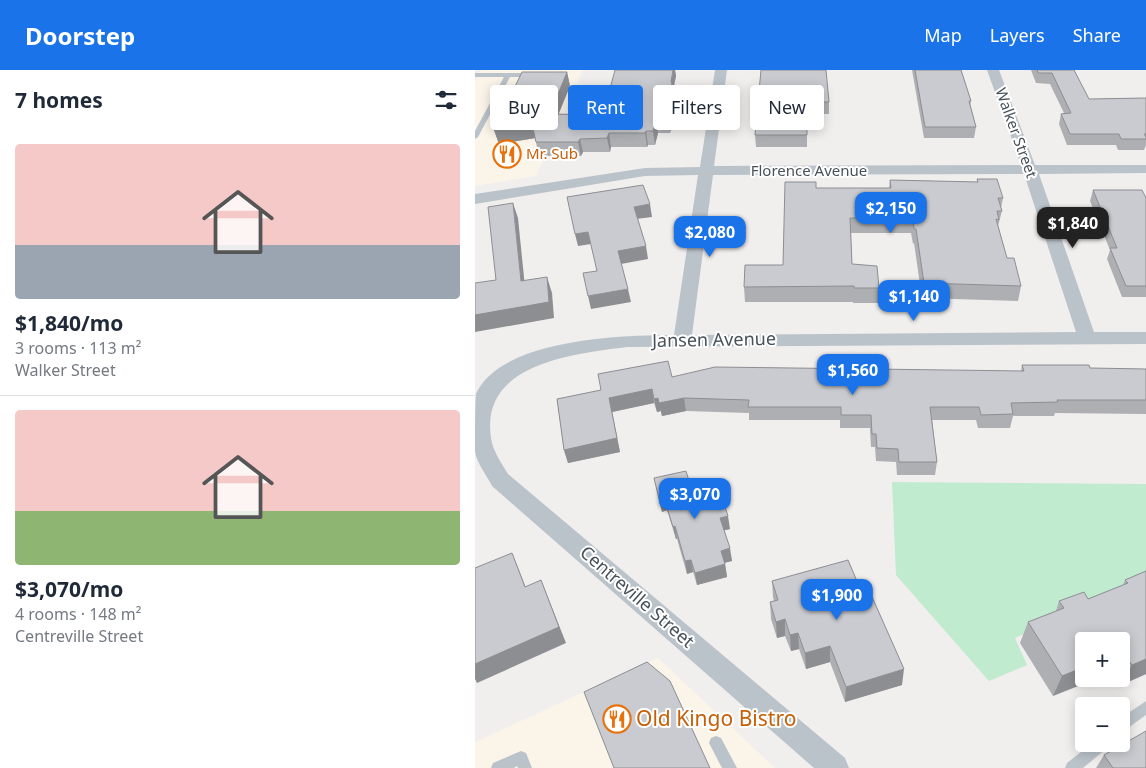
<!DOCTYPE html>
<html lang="en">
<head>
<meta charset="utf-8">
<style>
	body { margin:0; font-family:"Noto Sans",sans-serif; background:#f6f6f7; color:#1f2937; height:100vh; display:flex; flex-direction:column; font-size:19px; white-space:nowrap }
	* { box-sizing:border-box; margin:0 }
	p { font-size:16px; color:#747a83 }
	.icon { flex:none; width:28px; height:28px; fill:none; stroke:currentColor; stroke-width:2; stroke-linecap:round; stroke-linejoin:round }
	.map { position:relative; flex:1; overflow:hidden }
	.sheet { display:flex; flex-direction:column; background:#fff; width:475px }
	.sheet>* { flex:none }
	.hud { position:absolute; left:15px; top:15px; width:475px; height:45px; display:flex; gap:10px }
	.fabs { position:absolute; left:600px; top:562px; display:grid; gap:10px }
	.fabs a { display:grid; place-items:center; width:55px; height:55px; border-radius:5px; background:#fff; box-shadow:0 2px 12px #0003; font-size:25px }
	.price { position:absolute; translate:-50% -42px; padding:0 11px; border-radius:10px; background:#1a73e8; color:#fff; font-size:16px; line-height:32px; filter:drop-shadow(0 1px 2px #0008) }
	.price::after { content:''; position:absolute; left:50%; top:30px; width:15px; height:11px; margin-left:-8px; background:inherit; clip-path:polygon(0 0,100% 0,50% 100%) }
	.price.current { background:#222; color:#fff }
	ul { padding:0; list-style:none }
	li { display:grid; align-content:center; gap:10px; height:265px; padding:0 15px }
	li+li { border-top:1px solid #e0e1e3 }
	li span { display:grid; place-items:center; height:155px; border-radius:5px; color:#555 }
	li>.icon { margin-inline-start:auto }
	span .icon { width:90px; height:90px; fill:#fffc; stroke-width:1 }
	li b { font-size:21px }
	h2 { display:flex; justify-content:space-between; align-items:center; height:60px; padding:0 15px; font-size:21px }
	.tag { padding:0 18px; border-radius:5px; background:#fff; box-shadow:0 2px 12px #0003; font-size:18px; line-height:45px }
	.tag.current { background:#1a73e8; color:#fff }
	header { display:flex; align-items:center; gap:30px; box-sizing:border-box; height:70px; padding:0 25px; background:#1a73e8; color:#fff }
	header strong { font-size:24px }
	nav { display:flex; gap:28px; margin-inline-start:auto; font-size:18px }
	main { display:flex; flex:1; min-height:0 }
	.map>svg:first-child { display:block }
	.commercial { fill:#faf4e9 }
	.green { fill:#c0ebcf }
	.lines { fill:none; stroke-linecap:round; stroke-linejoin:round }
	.service { fill:#bbc3ca; fill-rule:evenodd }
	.minor { fill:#bbc3ca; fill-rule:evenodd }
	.wall { fill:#adafb3 }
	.shaded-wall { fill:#8d8e92 }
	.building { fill:#c9cbd0; stroke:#8d8e92 }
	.labels { text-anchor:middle; stroke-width:4; stroke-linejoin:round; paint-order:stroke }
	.far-street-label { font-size:15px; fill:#48525a; stroke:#fff }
	.far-food-label { font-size:15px; fill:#c56008; stroke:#fff; text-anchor:start }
	.street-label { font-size:18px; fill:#48525a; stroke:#fff }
	.near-food-label { font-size:21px; fill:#c56008; stroke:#fff; text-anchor:start }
</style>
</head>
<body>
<header>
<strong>Doorstep</strong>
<nav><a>Map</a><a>Layers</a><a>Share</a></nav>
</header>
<main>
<section class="sheet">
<h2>7 homes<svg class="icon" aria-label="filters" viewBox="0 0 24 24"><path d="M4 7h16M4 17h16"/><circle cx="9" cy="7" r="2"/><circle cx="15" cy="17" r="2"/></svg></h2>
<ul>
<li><span style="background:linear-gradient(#f6c9c9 65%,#9aa5b1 0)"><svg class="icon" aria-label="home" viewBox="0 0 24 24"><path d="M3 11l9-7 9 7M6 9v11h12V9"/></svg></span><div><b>$1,840/mo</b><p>3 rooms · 113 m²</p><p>Walker Street</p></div></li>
<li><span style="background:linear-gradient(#f6c9c9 65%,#8fb573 0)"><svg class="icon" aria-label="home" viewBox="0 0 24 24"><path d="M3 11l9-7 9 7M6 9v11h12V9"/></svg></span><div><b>$3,070/mo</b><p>4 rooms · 148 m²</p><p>Centreville Street</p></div></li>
</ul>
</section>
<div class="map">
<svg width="671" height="698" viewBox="0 0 671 698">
	<rect width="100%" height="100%" fill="#f1eeee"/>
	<g class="commercial">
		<polygon points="6,0 108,0 61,106 0,116 0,11"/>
		<polygon points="183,588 300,698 0,698 0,672"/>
	</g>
	<polygon class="green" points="417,412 671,414 671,507 540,568 552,595 514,611 421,505"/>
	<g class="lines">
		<g class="service">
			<polygon points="0,3 59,3 62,5 59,7 35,7 3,67 0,69 0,61 29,7 0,7"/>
			<polygon points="671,631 671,645 646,663 646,648"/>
			<polygon points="241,666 246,668 262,698 247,698 234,673 236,668"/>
			<polygon points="616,674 633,674 631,679 608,698 590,698 592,693"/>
			<polygon points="46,681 51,683 57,698 43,698 42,696 39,698 16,698 18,693"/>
		</g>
		<path class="minor" d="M 240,0 L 252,0 L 239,96 L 546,95 L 512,0 L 524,0 L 560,95 L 671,95 L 671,103 L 564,104 L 619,262 L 671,262 L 671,274 L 152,277 C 99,284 0,293 17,373 C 20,384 27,394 33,404 L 370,688 L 374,698 L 339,698 L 17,416 C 12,406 2,393 0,382 C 0,374 0,331 1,324 C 25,269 147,265 199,265 L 223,105 L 170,106 L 0,134 L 0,124 L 170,98 L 225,97 ZM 549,104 L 601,262 L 217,265 L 238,105 Z"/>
	</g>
	<g class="wall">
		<polygon points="198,0 200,0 201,6 198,20 200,41 195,63 183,63 180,75 173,75 172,77 136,77 135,82 108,82 106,86 64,86 60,68 24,74 19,60 92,2 95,16 83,44 128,45"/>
		<polygon points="286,0 354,32 354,44 332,44 332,77 281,77 280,65"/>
		<polygon points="437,0 486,0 496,31 495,36 501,57 499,68 449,68"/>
		<polygon points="556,0 599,0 614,29 671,28 671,75 669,80 643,80 641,75 592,75 584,54 586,44 589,43 575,14 561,13"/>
		<polygon points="502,109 528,128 526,138 527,141 523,156 532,188 546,216 543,231 447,228 439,173 438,174 436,163 376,163 377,194 404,218 403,233 378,233 378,232 270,232 269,217 308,195 341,118 414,118 415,110 502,112"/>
		<polygon points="618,120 671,128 671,227 647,227 632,189 635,180 615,131"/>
		<polygon points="547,295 615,298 671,299 671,344 580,343 579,346 538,346 535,358 503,358 501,350 457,350 462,392 460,405 422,405 421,392 401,391 400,377 396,377 395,358 365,358 365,350 274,350 274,343 211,341 187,346 186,341 182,342 179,333 137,342 145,382 93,393 89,380 82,329 197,307 546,301"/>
		<polygon points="179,408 215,414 230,426 255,459 249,460 257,491 250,493 252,507 222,515 218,502 212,504 202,469 201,469 192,440 187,442"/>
		<polygon points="671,501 671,604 644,616 640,609 646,609 646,571 578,626 545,573 553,552 581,541 584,531 613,529 648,515 650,510"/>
		<polygon points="297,511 427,615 370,632 355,592 331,599 324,579 316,581 310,566 302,568 296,549 295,532 299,531 298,527"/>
		<polygon points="623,609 639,609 627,614"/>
		<polygon points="629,685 671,698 621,698"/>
	</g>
	<g class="shaded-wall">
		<polygon points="198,0 200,0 201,6 198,20 200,41 195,63 194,49 196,12"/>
		<polygon points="92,2 95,16 78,58 75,44"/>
		<polygon points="181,49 183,63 180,75 178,61"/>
		<polygon points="57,54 61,68 24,74 19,60"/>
		<polygon points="171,61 173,75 172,77 170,63"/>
		<polygon points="134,63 136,77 135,82 132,68"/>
		<polygon points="105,69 108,82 106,86 103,72"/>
		<polygon points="38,133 43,148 51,227 46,211"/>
		<polygon points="175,134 177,147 161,149 159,137"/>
		<polygon points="113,162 116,174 103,176 100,164"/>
		<polygon points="171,176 173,189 146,194 143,181"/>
		<polygon points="72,207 77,223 79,248 0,262 0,245"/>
		<polygon points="153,219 156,232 116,239 113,226"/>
		<polygon points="177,319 179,333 137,342 145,382 93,393 89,380 134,328"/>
		<polygon points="183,328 186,341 182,342 179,329"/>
		<polygon points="209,328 211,341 187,346 184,333"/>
		<polygon points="189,428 192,440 187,442 184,429"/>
		<polygon points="253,446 255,459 247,461 245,448"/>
		<polygon points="200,456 202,469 201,469 198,457"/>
		<polygon points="255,478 257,491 247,493 246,481"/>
		<polygon points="37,483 44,500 57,534 50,517"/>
		<polygon points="216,490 218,502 212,504 210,491"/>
		<polygon points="250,494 252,507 222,515 220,503"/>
		<polygon points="66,510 91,573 2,613 0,609 0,594"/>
		<polygon points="310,549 310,566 302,568 301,552"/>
		<polygon points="323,563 324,579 316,581 315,565"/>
		<polygon points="355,576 355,592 331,599 330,583"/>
		<polygon points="652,588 646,597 646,590"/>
		<polygon points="671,589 671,604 644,616 657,595"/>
		<polygon points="609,597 609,609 621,609 578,626 587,606"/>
		<polygon points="429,599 427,615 370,632 371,617"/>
		<polygon points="630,609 639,609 627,614"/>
	</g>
	<g class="building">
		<polygon points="140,0 198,0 196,12 197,12 195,28 198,28 194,49 181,49 178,61 171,61 170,63 134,63 132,68 105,69 103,72 61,72 57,54 19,60 47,2 92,2 75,44 128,45"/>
		<polygon points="286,0 351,0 354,32 332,32 332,65 280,65"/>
		<polygon points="440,0 486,0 496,31 494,31 501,57 450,57"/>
		<polygon points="562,0 599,0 614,29 671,28 671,64 669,64 671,67 671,69 646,69 644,64 595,64 586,44 596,43 577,3 563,3"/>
		<polygon points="502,109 522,109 528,128 523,128 527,141 522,141 524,150 521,149 532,188 539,188 546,216 449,213 441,159 439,159 438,148 375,148 377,194 402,196 404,218 379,218 379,216 269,217 270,195 308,195 310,112 341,112 341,118 416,118 415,110 503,112"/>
		<polygon points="168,115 175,134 159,137 171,176 143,181 153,219 113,226 108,203 122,201 113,162 100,164 92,127"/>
		<polygon points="618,120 667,120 671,128 671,216 651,216 635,178 642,178"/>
		<polygon points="38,133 46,211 72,207 74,232 0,245 0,213 21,210 13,137"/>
		<polygon points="193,291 197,307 240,297 549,301 547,295 614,295 615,298 671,299 671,330 582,330 583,332 536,333 538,344 506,345 504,337 455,337 462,392 424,392 423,379 402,378 401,364 397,364 396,345 366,345 366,337 273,337 274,330 209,328 184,333 183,328 179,329 177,319 134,328 142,368 89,380 82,329 126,320 123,304"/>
		<polygon points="211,401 215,414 226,411 230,426 245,422 253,446 245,448 255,478 246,481 250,494 220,503 216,490 210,491 200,456 198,457 189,428 184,429 179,408"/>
		<polygon points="37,483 50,517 66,510 84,557 0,594 0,498"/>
		<polygon points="373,490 387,523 394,520 429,599 371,617 355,576 330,583 323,563 315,565 310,549 301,552 295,532 303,530 297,511"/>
		<polygon points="671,501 671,589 657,595 652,588 646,590 646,571 609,571 609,597 587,606 553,552 589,538 584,531 609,522 613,529 653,513 650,510"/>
		<polygon points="172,592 195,611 235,698 139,698 109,622"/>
		<polygon points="671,661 671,698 638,698 629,685"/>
	</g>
	<defs>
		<g id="restaurant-ring" transform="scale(1.4375)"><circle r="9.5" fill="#fff" stroke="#e8710a" stroke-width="1.5"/><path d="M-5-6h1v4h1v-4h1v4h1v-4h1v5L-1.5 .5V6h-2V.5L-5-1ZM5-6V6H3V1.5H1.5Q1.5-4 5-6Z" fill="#e8710a"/></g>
	</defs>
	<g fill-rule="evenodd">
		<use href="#restaurant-ring" x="32" y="84"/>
		<use href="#restaurant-ring" x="142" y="649"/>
	</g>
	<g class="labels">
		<g class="far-street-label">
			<text transform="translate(541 63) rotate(70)" y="5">Walker Street</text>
			<text x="334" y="106">Florence Avenue</text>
		</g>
		<g class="far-food-label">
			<text x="51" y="89">Mr. Sub</text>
		</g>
		<g class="street-label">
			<text transform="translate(239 270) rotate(-1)" y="6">Jansen Avenue</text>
			<text transform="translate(162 527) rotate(41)" y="6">Centreville Street</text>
		</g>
		<g class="near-food-label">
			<text x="161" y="656">Old Kingo Bistro</text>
		</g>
	</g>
</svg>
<div class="fabs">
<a>+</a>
<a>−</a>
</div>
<b class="price" style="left:416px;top:164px">$2,150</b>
<b class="price current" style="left:598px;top:179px">$1,840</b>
<b class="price" style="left:235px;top:188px">$2,080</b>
<b class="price" style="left:439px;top:252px">$1,140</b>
<b class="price" style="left:378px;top:326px">$1,560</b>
<b class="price" style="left:220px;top:450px">$3,070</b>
<b class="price" style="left:362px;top:551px">$1,900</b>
<div class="hud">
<a class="tag">Buy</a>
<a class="tag current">Rent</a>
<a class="tag">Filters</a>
<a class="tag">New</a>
</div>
</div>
</main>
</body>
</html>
